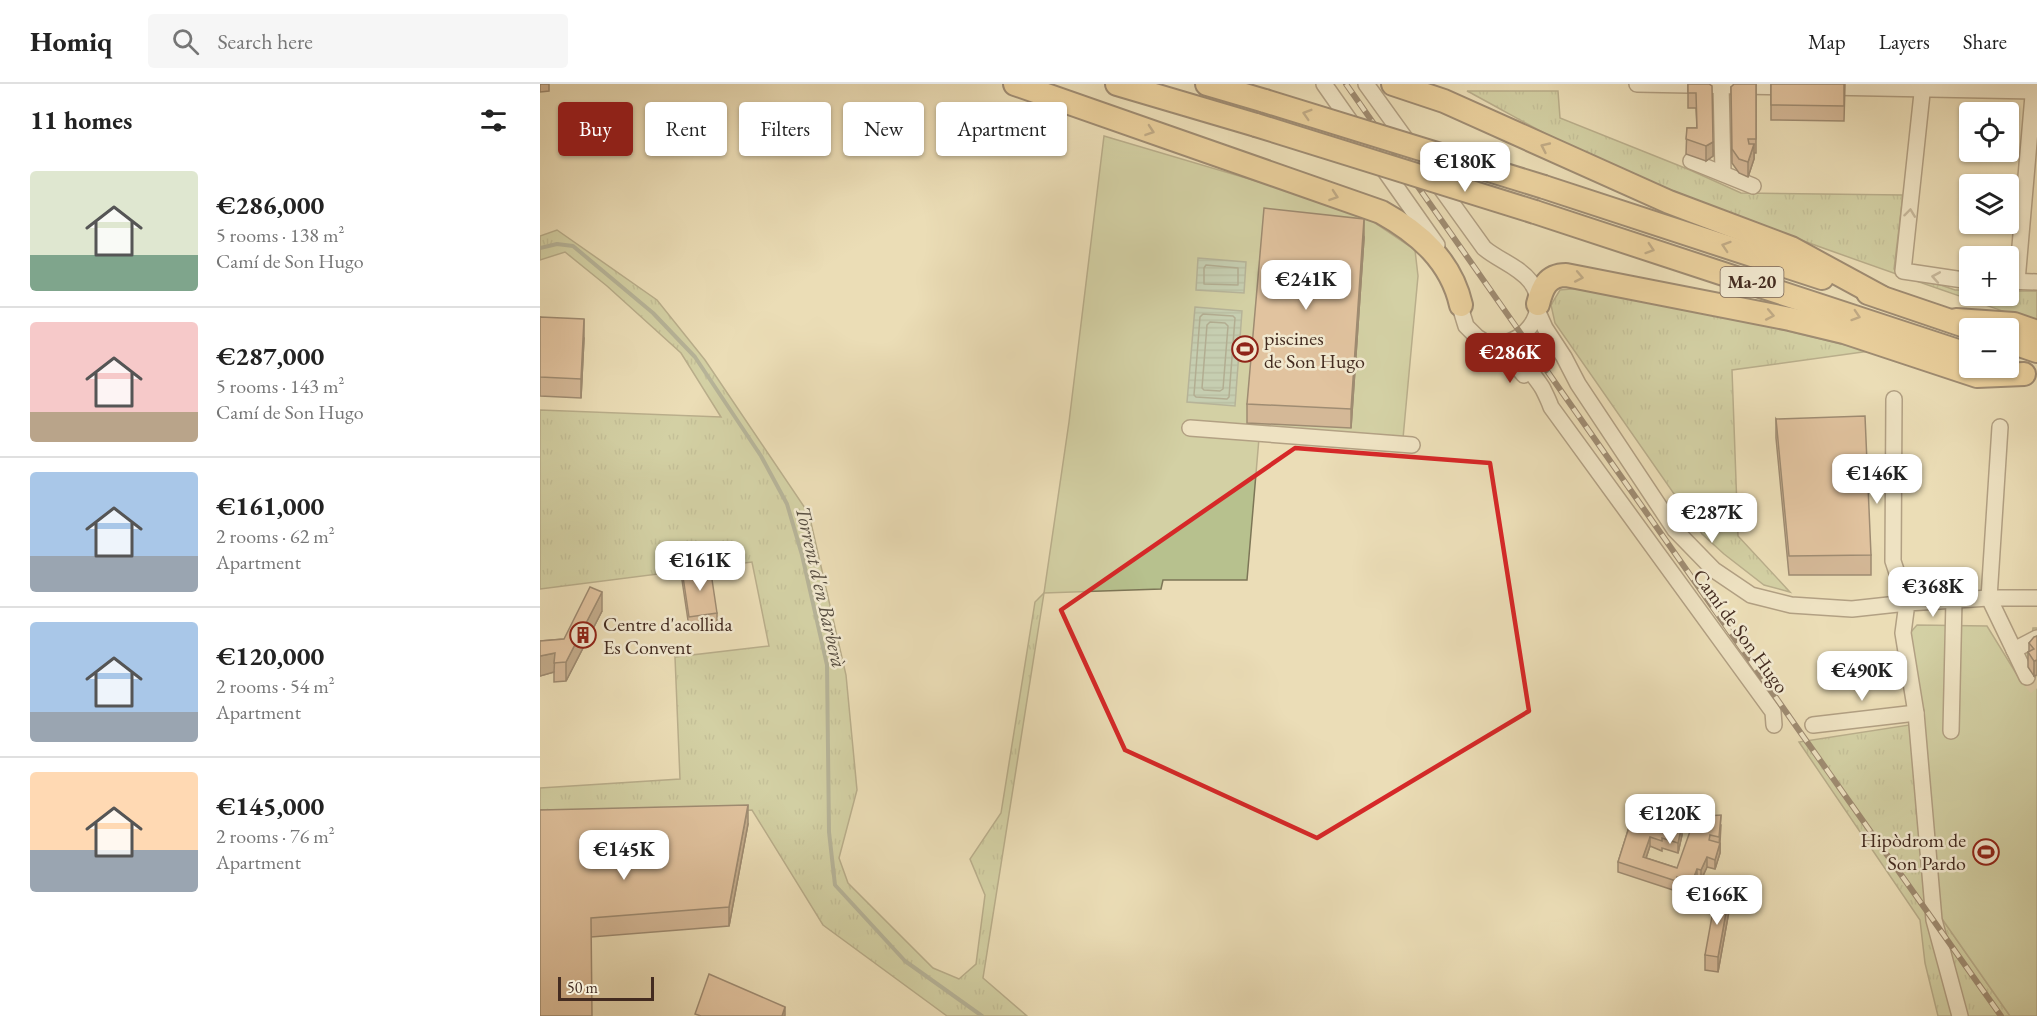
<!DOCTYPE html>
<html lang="en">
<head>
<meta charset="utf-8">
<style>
	body { margin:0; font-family:"EB Garamond",serif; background:#f6f6f6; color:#222; height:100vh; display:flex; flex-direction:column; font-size:22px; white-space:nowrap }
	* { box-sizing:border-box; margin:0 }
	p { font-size:20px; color:#767676 }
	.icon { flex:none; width:33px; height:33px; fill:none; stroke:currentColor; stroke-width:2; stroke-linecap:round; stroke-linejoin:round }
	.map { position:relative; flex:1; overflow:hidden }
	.details { display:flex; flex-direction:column; background:#fff; width:540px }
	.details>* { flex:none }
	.top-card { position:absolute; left:18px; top:18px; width:570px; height:54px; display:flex; gap:12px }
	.fabs { position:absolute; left:1419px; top:18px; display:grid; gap:12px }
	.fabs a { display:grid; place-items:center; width:60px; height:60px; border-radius:6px; background:#fff; box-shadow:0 2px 4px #0004; font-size:30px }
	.scale { position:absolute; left:18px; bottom:15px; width:96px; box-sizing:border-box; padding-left:6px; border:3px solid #432b20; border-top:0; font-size:16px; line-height:21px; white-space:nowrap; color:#432b20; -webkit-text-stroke:4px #f2e9d0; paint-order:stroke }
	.price { position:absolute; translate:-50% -51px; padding:0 14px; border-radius:12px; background:#fff; color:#222; font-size:20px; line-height:39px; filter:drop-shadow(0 2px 3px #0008) }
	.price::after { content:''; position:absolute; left:50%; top:36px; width:18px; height:14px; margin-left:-9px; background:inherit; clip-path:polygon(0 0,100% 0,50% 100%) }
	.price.selected { background:#8f2418; color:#fff }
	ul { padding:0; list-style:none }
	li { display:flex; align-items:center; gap:18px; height:150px; padding:0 30px }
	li+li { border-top:2px solid #e0e0e0 }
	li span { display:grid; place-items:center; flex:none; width:168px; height:120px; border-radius:6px; color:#555 }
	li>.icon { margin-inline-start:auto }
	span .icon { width:72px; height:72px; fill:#fffc; stroke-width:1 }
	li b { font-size:26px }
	h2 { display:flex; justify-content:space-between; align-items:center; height:72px; padding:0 30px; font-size:26px }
	.chip { padding:0 21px; border-radius:6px; background:#fff; box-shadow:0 2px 4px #0004; font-size:21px; line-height:54px }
	.chip.selected { background:#8f2418; color:#fff }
	header { display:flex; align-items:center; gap:36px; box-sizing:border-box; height:84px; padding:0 30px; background:#fff; border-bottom:2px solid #e0e0e0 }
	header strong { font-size:28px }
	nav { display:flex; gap:33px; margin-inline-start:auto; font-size:21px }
	.search { width:420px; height:54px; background:#f6f6f6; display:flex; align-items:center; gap:15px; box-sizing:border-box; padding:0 21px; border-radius:6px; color:#767676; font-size:22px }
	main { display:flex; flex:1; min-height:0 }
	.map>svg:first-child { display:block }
	.grass { fill:url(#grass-tufts); stroke:#7d7657; stroke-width:1.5 }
	.park { fill:#b7c18e; stroke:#7d7657; stroke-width:1.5 }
	.water { fill:url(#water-rules); stroke:#778273; stroke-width:1.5 }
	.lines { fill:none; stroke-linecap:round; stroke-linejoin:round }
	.shore { stroke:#6e7465; stroke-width:1.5 }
	.stream { stroke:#778273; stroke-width:4 }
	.minor-tunnel { stroke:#c9b999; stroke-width:15; stroke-dasharray:15 8; stroke-linecap:butt }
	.minor-casing { stroke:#6d5846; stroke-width:18 }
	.highway-casing { stroke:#432b20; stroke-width:26 }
	.minor { stroke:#f2e9d0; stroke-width:15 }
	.highway { stroke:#e6be7c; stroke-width:22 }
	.rail-casing { stroke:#432b20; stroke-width:6 }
	.rail { stroke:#f2e9d0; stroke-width:4; stroke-dasharray:11; stroke-linecap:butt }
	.highway-bridge-casing { stroke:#432b20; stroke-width:26; stroke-linecap:butt }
	.highway-bridge { stroke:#e6be7c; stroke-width:22 }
	.wall { fill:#b88d72; stroke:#432b20; stroke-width:1.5 }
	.shaded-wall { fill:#96735c; stroke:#432b20; stroke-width:1.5 }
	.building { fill:#d6a484; stroke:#432b20; stroke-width:1.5 }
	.oneway { stroke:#8c6d49 }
	.oneway2 { stroke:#9a8a78 }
	.marked { fill:none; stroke:#d62828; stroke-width:4.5; stroke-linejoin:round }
	.labels { text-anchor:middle; stroke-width:5; stroke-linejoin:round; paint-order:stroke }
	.shield { fill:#f2e9d0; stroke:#786455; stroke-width:1.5 }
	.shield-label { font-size:18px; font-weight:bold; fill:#432b20 }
	.poi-label { font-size:20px; fill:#432b20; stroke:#f2e9d0; text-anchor:start }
	.street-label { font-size:20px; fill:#432b20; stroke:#f2e9d0 }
	.water-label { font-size:21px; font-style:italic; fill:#584f42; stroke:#f2e9d0 }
</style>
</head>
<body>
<header>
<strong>Homiq</strong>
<div class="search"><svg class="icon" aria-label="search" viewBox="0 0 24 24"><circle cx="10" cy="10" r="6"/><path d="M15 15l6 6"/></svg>Search here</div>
<nav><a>Map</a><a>Layers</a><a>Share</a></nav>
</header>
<main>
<section class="details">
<h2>11 homes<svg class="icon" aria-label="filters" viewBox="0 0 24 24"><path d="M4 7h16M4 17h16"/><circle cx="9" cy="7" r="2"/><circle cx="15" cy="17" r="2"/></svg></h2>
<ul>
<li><span style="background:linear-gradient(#dfe7d0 70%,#7fa58c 0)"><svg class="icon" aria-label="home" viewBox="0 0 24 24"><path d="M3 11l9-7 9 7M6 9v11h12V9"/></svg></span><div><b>€286,000</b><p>5 rooms · 138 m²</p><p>Camí de Son Hugo</p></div></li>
<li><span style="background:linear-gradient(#f6c9c9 75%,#b9a48a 0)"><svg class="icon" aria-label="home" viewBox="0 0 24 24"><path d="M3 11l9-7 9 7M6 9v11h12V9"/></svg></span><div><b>€287,000</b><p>5 rooms · 143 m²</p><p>Camí de Son Hugo</p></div></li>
<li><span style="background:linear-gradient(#a9c7e8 70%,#9aa5b1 0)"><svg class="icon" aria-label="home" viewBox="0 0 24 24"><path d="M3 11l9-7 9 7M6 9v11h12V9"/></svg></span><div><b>€161,000</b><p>2 rooms · 62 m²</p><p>Apartment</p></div></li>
<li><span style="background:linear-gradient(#a9c7e8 75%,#9aa5b1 0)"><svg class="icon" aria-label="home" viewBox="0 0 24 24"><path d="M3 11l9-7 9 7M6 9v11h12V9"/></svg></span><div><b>€120,000</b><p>2 rooms · 54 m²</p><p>Apartment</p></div></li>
<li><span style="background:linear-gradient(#ffd9b3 65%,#9aa5b1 0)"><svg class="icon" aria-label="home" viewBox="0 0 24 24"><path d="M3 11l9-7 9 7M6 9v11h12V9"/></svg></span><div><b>€145,000</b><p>2 rooms · 76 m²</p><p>Apartment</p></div></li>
</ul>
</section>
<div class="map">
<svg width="1497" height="932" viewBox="0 0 1497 932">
	<defs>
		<pattern id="grass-tufts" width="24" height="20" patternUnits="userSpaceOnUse" patternTransform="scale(1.5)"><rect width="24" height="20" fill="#b7c18e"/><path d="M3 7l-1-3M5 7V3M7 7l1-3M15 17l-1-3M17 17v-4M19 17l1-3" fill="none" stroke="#969d74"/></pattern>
		<pattern id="water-rules" width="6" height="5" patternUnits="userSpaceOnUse" patternTransform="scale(1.5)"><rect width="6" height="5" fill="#99bcaa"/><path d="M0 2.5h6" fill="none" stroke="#7e998a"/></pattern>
	</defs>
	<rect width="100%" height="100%" fill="#ebddb7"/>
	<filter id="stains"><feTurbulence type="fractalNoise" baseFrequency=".00333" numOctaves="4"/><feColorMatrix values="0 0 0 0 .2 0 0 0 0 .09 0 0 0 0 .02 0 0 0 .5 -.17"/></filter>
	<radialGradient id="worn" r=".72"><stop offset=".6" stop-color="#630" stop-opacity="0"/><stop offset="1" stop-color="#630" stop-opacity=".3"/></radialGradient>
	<g class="grass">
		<path d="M 927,7 L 1018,7 L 1020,34 L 1150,86 L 1201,109 L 1363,111 L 1354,185 L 1415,206 L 1429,206 L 1430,212 L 1468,212 L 1469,207 L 1497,207 L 1497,239 C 1346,186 1193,136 1047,70 C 1006,52 967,28 927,7 Z"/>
		<polygon points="17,146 117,216 165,276 269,430 306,591 317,706 299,774 308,799 393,884 419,895 436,880 445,811 430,775 461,729 495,518 504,509 443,894 487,932 407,932 283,841 212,726 0,735 0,704 140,695 135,573 229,562 212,478 0,505 0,326 181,333 141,269 67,202 25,168 0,176 0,152"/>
		<polygon points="1042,204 1204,236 1330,267 1192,286 1198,452 1250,508 1224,501 1184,470 1162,450 1015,239 1011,221 1020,206"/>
		<polygon points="1382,639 1400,832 1470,932 1398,932 1385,879 1380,836 1259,658"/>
	</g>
	<g class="park">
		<polygon points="564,52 817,127 875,166 878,192 862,365 719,354 707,496 623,496 621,505 504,509 529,338"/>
		<polygon points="1377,541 1447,542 1482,599 1494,592 1482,568 1492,554 1493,544 1497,544 1497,932 1470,932 1400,832 1370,549"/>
	</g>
	<g class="water">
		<polygon points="658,174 706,178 704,209 656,206"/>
		<polygon points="655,223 702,227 695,322 647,318"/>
	</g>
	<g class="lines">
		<g class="shore">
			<polygon points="666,181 698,184 698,201 664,200 664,184"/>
			<polygon points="663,230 693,232 695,234 689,313 687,315 656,313 654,311 660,233"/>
			<polygon points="670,238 685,239 688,242 683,305 680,307 664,306 662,304 667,241"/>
		</g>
		<polyline class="stream" points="0,164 17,160 33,162 113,229 155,273 221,372 247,420 262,471 287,581 289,748 295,801 365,877 442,932"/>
		<polyline class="minor-tunnel" points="1487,593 1497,605"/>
		<g class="minor-casing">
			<g id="minor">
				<polyline points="784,0 897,161"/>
				<path d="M 826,0 L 944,164 C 958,176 978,182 990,197 C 1014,227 981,268 946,258"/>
				<polyline points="1097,0 1250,3"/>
				<polyline points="1181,0 1183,89"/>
				<polyline points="1383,0 1363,187 1430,197"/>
				<polyline points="1286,3 1497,7"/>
				<polyline points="1151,77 1213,102"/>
				<polyline points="1468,197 1497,198"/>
				<polyline points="1477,197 1494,0"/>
				<polyline points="920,212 922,229 926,242 937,253 971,275 984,291"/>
				<polyline points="997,226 1005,244 1024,273 1038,300 1135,446 1174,486 1211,511 1251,521 1312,525 1367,519 1353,477 1354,315"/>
				<path d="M 981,253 C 973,273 994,289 1003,305 C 1006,311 1009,317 1011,323 L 1233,628 L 1234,641"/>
				<polyline points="1460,343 1449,514 1487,593"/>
				<polyline points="650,344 872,361"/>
				<polyline points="1474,566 1497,554"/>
				<polyline points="1273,641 1376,629"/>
				<polyline points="1411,647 1414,516"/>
				<polyline points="1420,932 1394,836 1376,629 1363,549 1367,519 1449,514 1497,514"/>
			</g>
		</g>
		<g class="highway-casing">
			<g id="highway">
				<path d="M 475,0 L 841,128 C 879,149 911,177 921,221"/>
				<polyline points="577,0 716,41"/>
				<polyline points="667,0 725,17"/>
				<polyline points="853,0 904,17 1129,118 1251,164 1341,213"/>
				<polyline points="1004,103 1282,194"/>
				<polyline points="995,128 1430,271"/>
				<polyline points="1328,209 1431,244"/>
				<path d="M 998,220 C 1002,204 1007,191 1026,191 L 1250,235 L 1304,248 L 1437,292 L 1484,290"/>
				<polyline points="1416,236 1474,240 1497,248"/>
				<polyline points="1468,257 1497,267"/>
			</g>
		</g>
		<use href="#minor" class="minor"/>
		<use href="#highway" class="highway"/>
		<g class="rail-casing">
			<polyline id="rail" points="806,0 1258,645 1461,932"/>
		</g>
		<use href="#rail" class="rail"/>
		<g class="highway-bridge-casing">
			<g id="highway-bridge">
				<polyline points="725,17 1004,103"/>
				<polyline points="716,41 995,128"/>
			</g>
		</g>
		<use href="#highway-bridge" class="highway-bridge"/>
	</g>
	<g class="wall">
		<polygon points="0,0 9,0 9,7 0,8"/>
		<polygon points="1148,0 1169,0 1173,72 1166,77 1146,70 1147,44 1157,44 1156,24 1148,24"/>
		<polygon points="1216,0 1216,69 1214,69 1214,75 1208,93 1199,89 1192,79 1191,3"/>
		<polygon points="1231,0 1305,0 1304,37 1231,36"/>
		<polygon points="824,154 811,344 707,339 707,320"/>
		<polygon points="0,233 44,254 41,314 0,312"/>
		<polygon points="1236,335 1331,471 1331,491 1249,491 1236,354"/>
		<polygon points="142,486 177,529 177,539 149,543 142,496"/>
		<polygon points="62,527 26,597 14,598 14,588 0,592 0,557 24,555"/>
		<polygon points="1497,552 1494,592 1488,583 1488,568 1489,567 1489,559"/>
		<polygon points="1095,724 1142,751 1138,769 1122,764 1122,767 1110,762 1106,774 1137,784 1166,743 1181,741 1180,759 1180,769 1175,785 1167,783 1161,796 1157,794 1152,808 1137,803 1136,807 1078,788 1078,778"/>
		<polygon points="0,726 208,740 189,842 51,853"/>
		<polygon points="1189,827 1178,888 1165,886 1165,871"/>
	</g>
	<g class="shaded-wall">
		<polygon points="1173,58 1173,72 1166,77 1166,62"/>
		<polygon points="1214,60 1214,75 1208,93 1208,78"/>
		<polygon points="824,135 824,154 811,344 811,325"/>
		<polygon points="44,235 44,254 41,314 41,295"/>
		<polygon points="62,508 62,527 26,597 26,578"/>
		<polygon points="15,569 14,588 0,592 0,572"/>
		<polygon points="1497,576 1497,591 1494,592 1494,577"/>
		<polygon points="208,721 208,740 189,842 189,823"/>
		<polygon points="1181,731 1179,762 1180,759 1180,769 1175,785 1175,776 1179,762"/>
		<polygon points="1142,741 1142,751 1138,769 1138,759"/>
		<polygon points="1110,753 1110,762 1103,783 1103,773"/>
		<polygon points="1167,773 1167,783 1161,796 1161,786"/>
		<polygon points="1157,785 1157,794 1152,808 1152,798"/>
		<polygon points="1137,793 1137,803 1136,807 1136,797"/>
		<polygon points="1189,812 1189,827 1178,888 1178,873"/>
		<polygon points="245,923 245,932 242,932"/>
	</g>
	<g class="building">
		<polygon points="1148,0 1169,0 1172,2 1173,58 1166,62 1146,55 1147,44 1157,44 1156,9 1148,9"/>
		<polygon points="1194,0 1216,0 1216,55 1208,55 1209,60 1214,60 1208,78 1199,75 1192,65 1191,3"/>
		<polygon points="1231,0 1304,0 1304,22 1231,21"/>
		<polygon points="724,124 824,135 811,325 707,320"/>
		<polygon points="0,233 44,235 41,295 0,293"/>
		<polygon points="1325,332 1331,471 1249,472 1236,335"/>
		<polygon points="170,482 177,529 149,533 142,486"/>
		<polygon points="50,503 62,508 26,578 14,579 15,569 0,572 0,557 24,555"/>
		<polygon points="1497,552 1497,576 1494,577 1488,568 1494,565 1489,559 1494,553"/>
		<polygon points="208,721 189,823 51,834 52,932 0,932 0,726"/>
		<polygon points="1095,724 1142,741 1138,759 1122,754 1122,757 1110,753 1103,773 1137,784 1153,739 1166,743 1166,732 1181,731 1179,753 1170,751 1169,756 1180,759 1175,776 1167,773 1161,786 1157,785 1152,798 1137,793 1136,797 1078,778"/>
		<polygon points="1176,810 1189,812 1178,873 1165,871"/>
		<polygon points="169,890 245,923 242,932 161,932 155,930"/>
	</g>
	<defs><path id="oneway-chevron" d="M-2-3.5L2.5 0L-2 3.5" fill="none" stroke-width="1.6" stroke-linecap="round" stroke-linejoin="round" transform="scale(1.5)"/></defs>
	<g class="oneway">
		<use href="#oneway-chevron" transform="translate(767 30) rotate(-163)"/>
		<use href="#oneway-chevron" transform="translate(610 47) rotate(19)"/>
		<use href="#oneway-chevron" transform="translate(1005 63) rotate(-155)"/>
		<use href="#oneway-chevron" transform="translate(794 112) rotate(19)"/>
		<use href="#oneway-chevron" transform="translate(1186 162) rotate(-162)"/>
		<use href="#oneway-chevron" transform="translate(1110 165) rotate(18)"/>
		<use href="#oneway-chevron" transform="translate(1039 193) rotate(11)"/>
		<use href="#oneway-chevron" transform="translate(1230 231) rotate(11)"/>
		<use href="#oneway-chevron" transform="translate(1316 232) rotate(18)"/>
	</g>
	<g class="oneway2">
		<use href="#oneway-chevron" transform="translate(1370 129) rotate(-83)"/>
		<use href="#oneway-chevron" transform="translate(1396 193) rotate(-170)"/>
	</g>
	<path d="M0 0H1497V932H0ZM 755,364 L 950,379 L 989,627 L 777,754 L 585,666 L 521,526 Z" fill="#ebddb7" fill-opacity=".55" fill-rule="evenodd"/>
	<path class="marked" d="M 755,364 L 950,379 L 989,627 L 777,754 L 585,666 L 521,526 Z"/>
	<defs>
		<g id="stadium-ring" transform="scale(1.35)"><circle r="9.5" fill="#f2e9d0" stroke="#8f2418" stroke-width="1.5"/><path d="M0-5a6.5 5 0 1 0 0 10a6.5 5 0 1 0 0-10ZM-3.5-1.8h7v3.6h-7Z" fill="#8f2418"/></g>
		<g id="building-ring" transform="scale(1.35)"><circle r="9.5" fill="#f2e9d0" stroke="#8f2418" stroke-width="1.5"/><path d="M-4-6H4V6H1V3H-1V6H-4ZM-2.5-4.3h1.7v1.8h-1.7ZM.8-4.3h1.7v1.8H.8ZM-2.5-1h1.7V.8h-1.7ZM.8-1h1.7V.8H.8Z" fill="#8f2418"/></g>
	</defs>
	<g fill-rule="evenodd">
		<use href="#stadium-ring" x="705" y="265"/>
		<use href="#building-ring" x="43" y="551"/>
		<use href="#stadium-ring" x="1446" y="768"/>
	</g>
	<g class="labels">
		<rect class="shield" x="1180.5" y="183" width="63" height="30" rx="4.5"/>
		<g class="shield-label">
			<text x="1212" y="204">Ma-20</text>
		</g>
		<g class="poi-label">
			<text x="724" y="261">piscines<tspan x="724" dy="23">de Son Hugo</tspan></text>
			<text x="63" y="547">Centre d'acollida<tspan x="63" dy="23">Es Convent</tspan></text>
			<text x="1426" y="763" text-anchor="end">Hipòdrom de<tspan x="1426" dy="23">Son Pardo</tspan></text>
		</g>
		<g class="street-label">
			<text transform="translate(1201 547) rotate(54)" y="7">Camí de Son Hugo</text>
		</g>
		<g class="water-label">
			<text transform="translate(281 503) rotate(77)" y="7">Torrent d'en Barberà</text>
		</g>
	</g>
	<rect width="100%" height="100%" filter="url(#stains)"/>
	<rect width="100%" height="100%" fill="url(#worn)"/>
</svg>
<div class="fabs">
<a><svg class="icon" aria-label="locate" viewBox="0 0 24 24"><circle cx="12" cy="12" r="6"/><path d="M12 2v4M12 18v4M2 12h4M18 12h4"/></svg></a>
<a><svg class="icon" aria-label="layers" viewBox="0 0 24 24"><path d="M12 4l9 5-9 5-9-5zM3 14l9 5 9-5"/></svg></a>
<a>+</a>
<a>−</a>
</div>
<div class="scale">50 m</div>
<b class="price" style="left:925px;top:109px">€180K</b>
<b class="price" style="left:766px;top:227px">€241K</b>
<b class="price selected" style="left:970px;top:300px">€286K</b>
<b class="price" style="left:1337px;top:421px">€146K</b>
<b class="price" style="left:1172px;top:460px">€287K</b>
<b class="price" style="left:160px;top:508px">€161K</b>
<b class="price" style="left:1393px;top:534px">€368K</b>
<b class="price" style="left:1322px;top:618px">€490K</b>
<b class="price" style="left:1130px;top:761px">€120K</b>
<b class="price" style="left:84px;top:797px">€145K</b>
<b class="price" style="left:1177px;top:842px">€166K</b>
<div class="top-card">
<a class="chip selected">Buy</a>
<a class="chip">Rent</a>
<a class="chip">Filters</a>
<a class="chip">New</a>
<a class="chip">Apartment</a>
</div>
</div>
</main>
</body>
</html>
